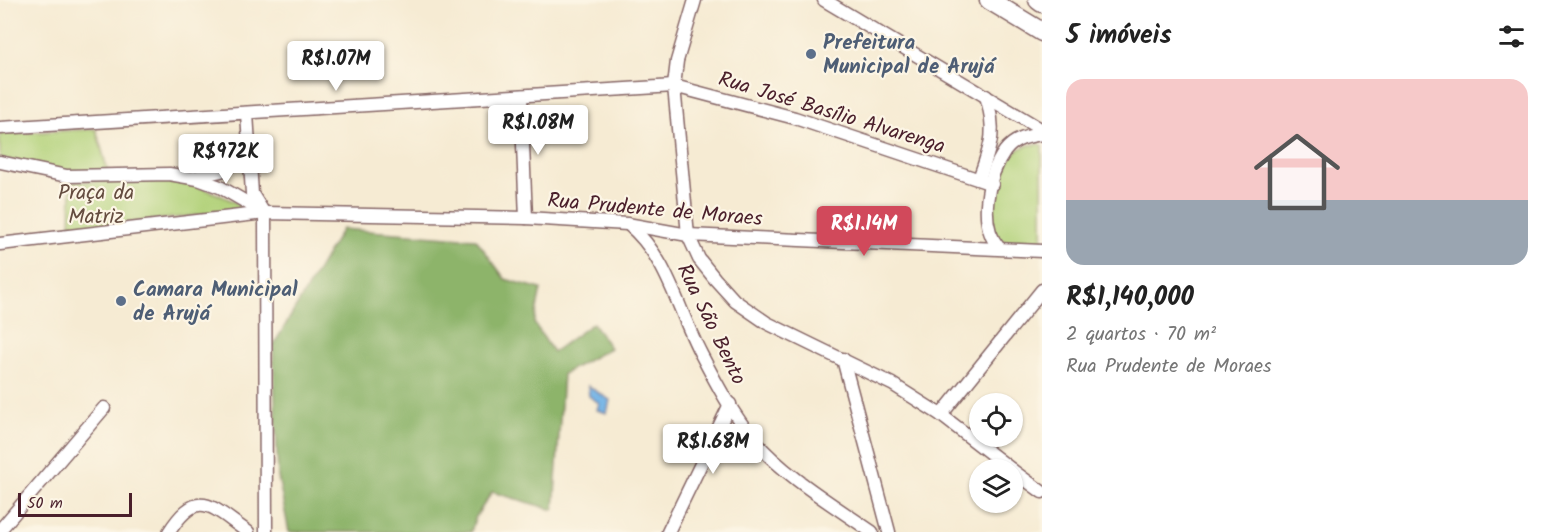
<!DOCTYPE html>
<html lang="pt">
<head>
<meta charset="utf-8">
<style>
	body { margin:0; font-family:Kalam,sans-serif; background:#f2f2f2; color:#222; height:100vh; display:flex; flex-direction:column; font-size:22px; white-space:nowrap }
	* { box-sizing:border-box; margin:0 }
	p { font-size:20px; color:#767676 }
	.icon { flex:none; width:33px; height:33px; fill:none; stroke:currentColor; stroke-width:2; stroke-linecap:round; stroke-linejoin:round }
	.map { position:relative; flex:1; overflow:hidden }
	.panel { display:flex; flex-direction:column; background:#fff; width:510px }
	.panel>* { flex:none }
	.fabs { position:absolute; left:969px; top:393px; display:grid; gap:12px }
	.fabs a { display:grid; place-items:center; width:54px; height:54px; border-radius:50%; background:#fff; box-shadow:0 2px 4px #0004; font-size:30px }
	.scale { position:absolute; left:18px; bottom:15px; width:114px; box-sizing:border-box; padding-left:6px; border:3px solid #4a1f2b; border-top:0; font-size:16px; line-height:21px; white-space:nowrap; color:#4a1f2b; -webkit-text-stroke:4px #fcf5e5; paint-order:stroke }
	.price { position:absolute; translate:-50% -51px; padding:0 14px; border-radius:6px; background:#fff; color:#222; font-size:20px; line-height:39px; filter:drop-shadow(0 2px 3px #0008) }
	.price::after { content:''; position:absolute; left:50%; top:36px; width:18px; height:14px; margin-left:-9px; background:inherit; clip-path:polygon(0 0,100% 0,50% 100%) }
	.price.active { background:#d1495b; color:#fff }
	ul { padding:0; list-style:none }
	li { display:grid; align-content:center; gap:12px; height:318px; padding:0 24px }
	li+li { border-top:2px solid #e0e0e0 }
	li span { display:grid; place-items:center; height:186px; border-radius:18px; color:#555 }
	li>.icon { margin-inline-start:auto }
	span .icon { width:108px; height:108px; fill:#fffc; stroke-width:1 }
	li b { font-size:26px }
	h2 { display:flex; justify-content:space-between; align-items:center; height:72px; padding:0 24px; font-size:26px }
	main { display:flex; flex:1; min-height:0 }
	.map>svg:first-child { display:block }
	.green { fill:#b2d27a; stroke:#7e7852; stroke-width:1.5 }
	.forest { fill:#8db46a; stroke:#6c6a4a; stroke-width:1.5 }
	.water { fill:#71b2e6; stroke:#5e6888; stroke-width:1.5 }
	.lines { fill:none; stroke-linecap:round; stroke-linejoin:round }
	.street-casing { stroke:#866666; stroke-width:15 }
	.secondary-casing { stroke:#866666; stroke-width:21 }
	.street { stroke:#fff; stroke-width:12 }
	.secondary { stroke:#fff; stroke-width:18 }
	.service-dot { fill:#5c6f8a; stroke:#fcf5e5; stroke-width:2 }
	.labels { text-anchor:middle; stroke-width:4.5; stroke-linejoin:round; paint-order:stroke }
	.service-label { font-size:21px; font-weight:bold; fill:#4e5e75; stroke:#fcf5e5; text-anchor:start }
	.street-label { font-size:21px; fill:#4a1f2b; stroke:#fcf5e5 }
	.park-label { font-size:21px; fill:#644c3f; stroke:#fcf5e5 }
</style>
</head>
<body>
<main>
<div class="map">
<svg width="1042" height="532" viewBox="0 0 1042 532">
	<rect width="100%" height="100%" fill="#fcf5e5"/>
	<filter id="ink" filterUnits="userSpaceOnUse"><feTurbulence type="fractalNoise" baseFrequency=".0167" numOctaves="2"/><feDisplacementMap in="SourceGraphic" scale="12" xChannelSelector="R" yChannelSelector="G"/><feConvolveMatrix kernelMatrix="1 2 1 2 8 2 1 2 1" color-interpolation-filters="sRGB"/></filter>
	<filter id="wash" filterUnits="userSpaceOnUse"><feTurbulence type="fractalNoise" baseFrequency=".008" numOctaves="4" result="noise"/><feDisplacementMap in="SourceGraphic" scale="24" xChannelSelector="R" yChannelSelector="G"/><feGaussianBlur stdDeviation="1.35" result="paint"/><feColorMatrix in="noise" values="0 0 0 0 0 0 0 0 0 0 0 0 0 0 0 0 0 1.4 0 .05"/><feComposite in="paint" operator="in"/></filter>
	<g filter="url(#wash)">
		<rect width="100%" height="100%" fill="#f6ebd3"/>
		<g class="green">
			<polygon points="96,129 108,172 72,173 0,158 0,134"/>
			<path d="M 1037,144 L 1042,145 L 1042,244 C 1031,243 1010,246 1000,239 C 981,224 1001,166 1015,152 C 1022,146 1028,145 1037,144 Z"/>
			<path d="M 170,180 C 200,186 222,194 248,210 L 70,229 L 71,182 Z"/>
		</g>
		<polygon class="forest" points="342,229 476,239 505,279 541,289 534,323 553,352 593,323 610,348 563,374 554,510 492,492 475,518 471,532 289,532 278,477 273,346"/>
		<polygon class="water" points="588,386 610,400 607,413 597,410 599,403 589,396"/>
	</g>
	<g filter="url(#ink)">
		<g class="lines">
			<g class="street-casing">
				<g id="street">
					<polyline points="695,0 677,61 674,86 688,235 699,259 715,279 735,301 767,323 892,384 941,415 1012,470"/>
					<polyline points="824,0 1042,130"/>
					<polyline points="521,96 526,218"/>
					<polyline points="247,113 252,194 262,210"/>
					<polyline points="0,128 674,86 795,118 992,184"/>
					<polyline points="0,162 67,176 169,174 198,179 220,187 265,213"/>
					<polyline points="194,177 221,171 249,153"/>
					<path d="M 979,179 C 991,145 997,132 986,96"/>
					<polyline points="265,213 266,532"/>
					<path d="M 629,225 C 668,258 678,311 701,354 C 716,383 733,415 754,440 C 786,477 832,504 872,532"/>
					<polyline points="0,244 265,213 526,218 627,224 688,235 1042,251"/>
					<path d="M 999,248 C 978,224 987,176 1005,151 C 1014,139 1028,136 1042,134"/>
					<polyline points="843,359 889,532"/>
					<polyline points="941,415 1042,290"/>
					<polyline points="1012,470 1042,492"/>
					<polyline points="0,530 104,408"/>
					<path d="M 169,532 C 199,486 211,507 248,532"/>
					<polyline points="668,532 730,404"/>
				</g>
			</g>
			<g class="secondary-casing">
				<g id="secondary">
					<polyline points="989,0 1042,32"/>
					<polyline points="1038,0 1042,3"/>
				</g>
			</g>
			<use href="#street" class="street"/>
			<use href="#secondary" class="secondary"/>
		</g>
	</g>
	<g class="service-dot">
		<circle cx="811" cy="54" r="6"/>
		<circle cx="121" cy="301" r="6"/>
	</g>
	<g class="labels">
		<g class="service-label">
			<text x="823" y="49">Prefeitura<tspan x="823" dy="24">Municipal de Arujá</tspan></text>
			<text x="133" y="296">Camara Municipal<tspan x="133" dy="24">de Arujá</tspan></text>
		</g>
		<g class="street-label">
			<text transform="translate(832 112) rotate(17)" y="7">Rua José Basílio Alvarenga</text>
			<text transform="translate(655 209) rotate(5)" y="7">Rua Prudente de Moraes</text>
			<text transform="translate(712 324) rotate(64)" y="7">Rua São Bento</text>
		</g>
		<g class="park-label">
			<text x="96" y="199">Praça da<tspan x="96" dy="24">Matriz</tspan></text>
		</g>
	</g>
</svg>
<div class="fabs">
<a><svg class="icon" aria-label="locate" viewBox="0 0 24 24"><circle cx="12" cy="12" r="6"/><path d="M12 2v4M12 18v4M2 12h4M18 12h4"/></svg></a>
<a><svg class="icon" aria-label="layers" viewBox="0 0 24 24"><path d="M12 4l9 5-9 5-9-5zM3 14l9 5 9-5"/></svg></a>
</div>
<div class="scale">50 m</div>
<b class="price" style="left:336px;top:92px">R$1.07M</b>
<b class="price" style="left:538px;top:156px">R$1.08M</b>
<b class="price" style="left:226px;top:185px">R$972K</b>
<b class="price active" style="left:864px;top:257px">R$1.14M</b>
<b class="price" style="left:713px;top:475px">R$1.68M</b>
</div>
<section class="panel">
<h2>5 imóveis<svg class="icon" aria-label="filters" viewBox="0 0 24 24"><path d="M4 7h16M4 17h16"/><circle cx="9" cy="7" r="2"/><circle cx="15" cy="17" r="2"/></svg></h2>
<ul>
<li><span style="background:linear-gradient(#f6c9c9 65%,#9aa5b1 0)"><svg class="icon" aria-label="home" viewBox="0 0 24 24"><path d="M3 11l9-7 9 7M6 9v11h12V9"/></svg></span><div><b>R$1,140,000</b><p>2 quartos · 70 m²</p><p>Rua Prudente de Moraes</p></div></li>
</ul>
</section>
</main>
</body>
</html>
